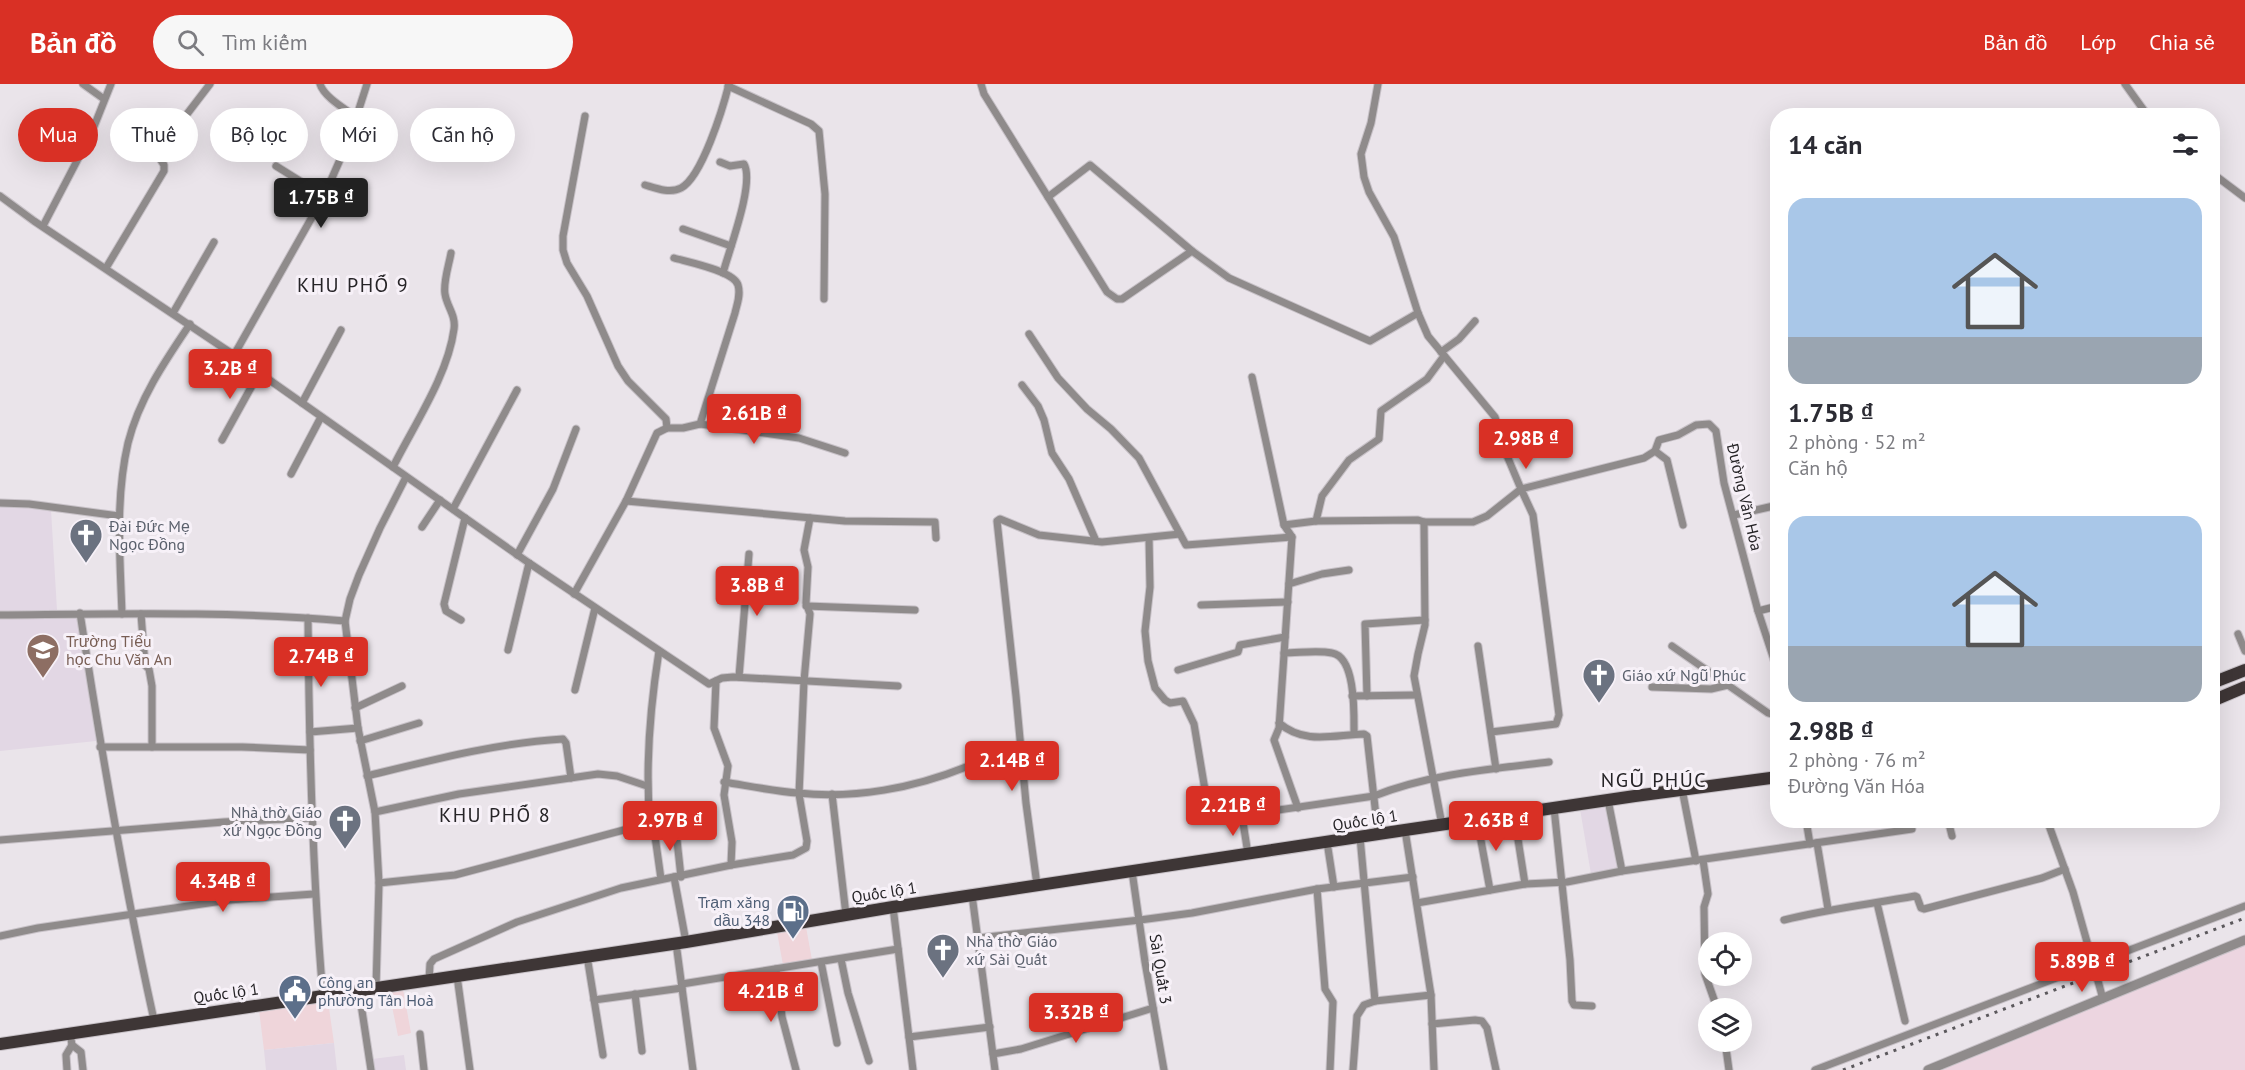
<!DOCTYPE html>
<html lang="vi">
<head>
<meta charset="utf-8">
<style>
	body { margin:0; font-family:"PT Sans",sans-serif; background:#f7f7f7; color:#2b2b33; height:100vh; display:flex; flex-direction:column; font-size:22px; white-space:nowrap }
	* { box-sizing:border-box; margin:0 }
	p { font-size:20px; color:#7c7c81 }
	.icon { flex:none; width:33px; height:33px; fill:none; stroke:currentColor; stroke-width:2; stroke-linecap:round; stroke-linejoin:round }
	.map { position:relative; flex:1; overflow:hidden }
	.panel { position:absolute; left:1770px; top:24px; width:450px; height:720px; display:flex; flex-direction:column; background:#fff; border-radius:24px; box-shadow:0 6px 24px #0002 }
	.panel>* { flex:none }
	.hud { position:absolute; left:18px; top:24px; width:570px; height:54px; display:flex; gap:12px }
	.controls { position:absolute; left:1698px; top:848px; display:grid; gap:12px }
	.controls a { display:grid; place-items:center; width:54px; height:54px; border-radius:50%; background:#fff; box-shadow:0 6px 24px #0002; font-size:30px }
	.price { position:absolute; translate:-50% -51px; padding:0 14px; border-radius:6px; background:#d93025; color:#fff; font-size:20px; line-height:39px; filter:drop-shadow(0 2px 3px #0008) }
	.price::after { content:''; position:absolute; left:50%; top:36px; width:18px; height:14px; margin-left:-9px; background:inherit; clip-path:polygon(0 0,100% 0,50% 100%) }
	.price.on { background:#222; color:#fff }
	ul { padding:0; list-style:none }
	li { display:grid; align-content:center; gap:12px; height:318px; padding:0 18px }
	li span { display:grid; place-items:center; height:186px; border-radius:18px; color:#555 }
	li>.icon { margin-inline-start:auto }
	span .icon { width:108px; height:108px; fill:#fffc; stroke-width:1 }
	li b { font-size:26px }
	h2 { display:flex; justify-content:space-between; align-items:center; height:72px; padding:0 18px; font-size:26px }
	.pill { padding:0 21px; border-radius:27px; background:#fff; box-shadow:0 6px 24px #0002; font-size:21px; line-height:54px }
	.pill.on { background:#d93025; color:#fff }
	header { display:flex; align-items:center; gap:36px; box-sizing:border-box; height:84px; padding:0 30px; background:#d93025; color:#fff }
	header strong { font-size:28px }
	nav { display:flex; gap:33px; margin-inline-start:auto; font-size:21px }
	.search { width:420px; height:54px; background:#f7f7f7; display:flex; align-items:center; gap:15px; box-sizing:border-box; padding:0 21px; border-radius:33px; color:#7c7c81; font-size:22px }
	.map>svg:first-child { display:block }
	.commercial { fill:#efd5da }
	.industrial { fill:#ecd5e0 }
	.built { fill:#e2d7e4 }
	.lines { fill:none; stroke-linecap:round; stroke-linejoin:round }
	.minor-casing { stroke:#c7c1c7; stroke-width:9 }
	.tertiary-casing { stroke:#c7c1c7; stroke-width:11 }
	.trunk-casing { stroke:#c7c1c7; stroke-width:14 }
	.minor { stroke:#8f8b8b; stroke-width:7 }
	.tertiary { stroke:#8f8b8b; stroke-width:9 }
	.trunk { stroke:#3e3636; stroke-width:12 }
	.rail { stroke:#5b585c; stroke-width:3; stroke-dasharray:3 6; stroke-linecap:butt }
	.labels { text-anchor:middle; stroke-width:6; stroke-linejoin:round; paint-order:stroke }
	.street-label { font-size:16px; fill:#262427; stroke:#f7f1f8 }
	.worship-label { font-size:16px; fill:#5b616d; stroke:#f7f1f8; text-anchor:start }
	.education-label { font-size:16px; fill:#785e54; stroke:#f7f1f8; text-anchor:start }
	.service-label { font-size:16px; fill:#4e5e75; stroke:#f7f1f8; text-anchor:end }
	.quarter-label { font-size:20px; letter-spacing:1.5px; fill:#262427; stroke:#f7f1f8 }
</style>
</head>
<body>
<header>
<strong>Bản đồ</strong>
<div class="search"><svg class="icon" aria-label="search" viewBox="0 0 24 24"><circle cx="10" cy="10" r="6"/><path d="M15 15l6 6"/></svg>Tìm kiếm</div>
<nav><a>Bản đồ</a><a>Lớp</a><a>Chia sẻ</a></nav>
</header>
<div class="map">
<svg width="2245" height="986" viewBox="0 0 2245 986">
	<rect width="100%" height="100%" fill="#eae4ea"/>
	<g class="commercial">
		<polygon points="806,843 812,876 783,881 777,848"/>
		<polygon points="403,905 411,949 398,952 389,907"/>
		<polygon points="328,917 334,959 264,966 259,926"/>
	</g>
	<polygon class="industrial" points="2245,862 2245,986 1942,986 2234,865"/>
	<g class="built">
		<polygon points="0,422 51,426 57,526 0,528"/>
		<polygon points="77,532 96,657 0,667 0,534"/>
		<polygon points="1606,721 1618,784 1591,790 1580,725"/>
		<polygon points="334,959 337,986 266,986 264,966"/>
		<polygon points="404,971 406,986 374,986 372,975"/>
	</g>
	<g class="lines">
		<g class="minor-casing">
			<g id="minor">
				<polyline points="83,0 104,15"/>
				<path d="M 320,0 C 324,13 345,25 356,33"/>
				<polyline points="981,0 984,10 1107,208 1117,215 1122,215 1192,167 1229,194 1370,257 1418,229"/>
				<polyline points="1378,0 1371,39 1361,70 1364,93 1369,108 1394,153 1418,229 1428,252 1495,333 1505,367 1521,405 1487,432 1473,438 1424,438 1425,541 1418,570 1414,592 1442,741"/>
				<polyline points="2125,0 2148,32"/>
				<polyline points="728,2 811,40 819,47 825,110 824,215"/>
				<polyline points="585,32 563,152 563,166 567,179 587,212 618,282 628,297 666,335 667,344"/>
				<path d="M 720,78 L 730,82 L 744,80 C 755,99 729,166 723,189"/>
				<polyline points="276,82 324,112"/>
				<polyline points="2212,89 2245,114"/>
				<path d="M 645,101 C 655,104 670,110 681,104 C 702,93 723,24 729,0"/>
				<polyline points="0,112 34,137 234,271 529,479 709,600 722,594 733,593 898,602"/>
				<polyline points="1048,113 1090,81 1192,167"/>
				<polyline points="43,142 91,50 111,0"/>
				<polyline points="683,145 731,162"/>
				<path d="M 674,174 C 688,178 734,187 738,201 C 741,211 737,220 735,229 L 700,340"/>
				<polyline points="106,184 164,87 164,81 157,70 161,64 210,0"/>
				<polyline points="173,229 214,158"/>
				<polyline points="1029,250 1058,294 1087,325 1111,345 1139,374 1186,461 1292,453"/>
				<polyline points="1441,268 1459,255 1475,237"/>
				<polyline points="234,271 324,112 350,53 367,0"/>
				<polyline points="1252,293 1284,441 1292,453 1279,644 1274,656 1298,724"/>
				<polyline points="1022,301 1038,322 1044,336 1052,369 1069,395 1096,457"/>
				<polyline points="302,319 341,246"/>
				<polyline points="222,356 259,289"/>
				<polyline points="1655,367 1667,376 1683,441"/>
				<path d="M 393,383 C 414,341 448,291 454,245 C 456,231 447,223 445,210 C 443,198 449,181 451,169"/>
				<polyline points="291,390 321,333"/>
				<polyline points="626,417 845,437 935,438 936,454"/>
				<polyline points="0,419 29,420 119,432"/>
				<polyline points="453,425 517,306"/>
				<polyline points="1734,431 1778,421"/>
				<polyline points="1316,437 1322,412 1349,376 1379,355 1381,327 1427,295 1444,272"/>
				<polyline points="1284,441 1316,437 1418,436 1424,438"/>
				<polyline points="422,443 440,416"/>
				<path d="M 1149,454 L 1150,503 L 1145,547 L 1148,577 L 1155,604 L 1165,616 L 1170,619 L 1183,617 L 1194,640 L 1210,736 L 1374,712 C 1429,690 1491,685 1549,678"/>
				<polyline points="517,471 553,405 576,345"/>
				<polyline points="1289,500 1322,490 1349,486"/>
				<polyline points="574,510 626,417 657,349 667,344 683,344 700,340 799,354 845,369"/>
				<polyline points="1201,521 1288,518"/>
				<polyline points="806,522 915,526"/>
				<polyline points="1758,527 1778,522"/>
				<path d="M 80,529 C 101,666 124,801 154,936"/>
				<path d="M 122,530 C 120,473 115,415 128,359 C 139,315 165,277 190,240"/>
				<polyline points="141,530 145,581 149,585 152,602 152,663"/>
				<path d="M 0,531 C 115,530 231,527 345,537"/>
				<path d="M 308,534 C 309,660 312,786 323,912"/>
				<polyline points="461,536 446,527 444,520 465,434"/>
				<polyline points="2238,550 2245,567"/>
				<polyline points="1478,562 1496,685"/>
				<polyline points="1672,562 1768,629 1778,632"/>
				<polyline points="508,566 529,479"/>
				<path d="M 1284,569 C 1299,569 1317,566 1332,569 C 1356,573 1354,630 1354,650"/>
				<polyline points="1178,586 1238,568 1240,561 1285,553"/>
				<polyline points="739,593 749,470"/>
				<polyline points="716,597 714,644 728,682 724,711 732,758 731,781"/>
				<polyline points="1652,603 1711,605 1728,601"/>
				<polyline points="575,606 595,524"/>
				<polyline points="1352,612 1417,611"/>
				<polyline points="1367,612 1365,540 1425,536"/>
				<polyline points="355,624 402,602"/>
				<path d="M 1279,639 C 1305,661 1333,651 1364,650 L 1367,652 L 1378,750"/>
				<polyline points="310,648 358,644"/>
				<polyline points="1491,648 1556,640 1559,631 1533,431 1521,405 1644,374 1655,367 1659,356 1678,351 1696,341 1709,340 1716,347 1724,399 1758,527 1778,588"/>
				<polyline points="360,657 419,639"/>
				<polyline points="100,663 242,663 310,666"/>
				<path d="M 367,692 C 432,676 496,659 563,655 L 566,659 L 571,694"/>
				<path d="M 724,698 C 749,702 773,707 798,709 C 855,715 914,704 966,683"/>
				<polyline points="1682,705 1696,777"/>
				<polyline points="832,710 846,831"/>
				<polyline points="1608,716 1622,787"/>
				<polyline points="1554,724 1570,876 1572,917 1574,921 1592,922"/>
				<polyline points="375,728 459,710 598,690 617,692 647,702"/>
				<polyline points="1514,730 1525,800"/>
				<polyline points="1242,732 1248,770"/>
				<polyline points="1477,735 1490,806"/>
				<polyline points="1806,736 1810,760"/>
				<polyline points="1948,736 1952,752"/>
				<polyline points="2047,736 2073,808 2103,915"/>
				<path d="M 650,739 C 645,682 650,624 659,567"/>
				<polyline points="654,745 661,795"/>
				<polyline points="1405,746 1431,911 1434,986"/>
				<polyline points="1360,753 1375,917"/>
				<polyline points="0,756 224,738 311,734"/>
				<polyline points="1327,758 1334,803"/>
				<polyline points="1817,759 1828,825"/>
				<polyline points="1703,776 1708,810 1704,823 1705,890 1717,924"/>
				<polyline points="1132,787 1145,878 1164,986"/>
				<polyline points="674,793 686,858"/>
				<polyline points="379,799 455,791 650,739 673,736 675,738 681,793"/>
				<polyline points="1037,801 1026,719 1016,612 997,437 1000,435 1039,451 1102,458 1180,450"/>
				<polyline points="1317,805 1325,905 1333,918 1330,986"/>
				<polyline points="972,811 995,986"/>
				<polyline points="1417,819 1525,800 1567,798 1622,787 1912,745"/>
				<polyline points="1877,819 1905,937"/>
				<polyline points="893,823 913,986"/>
				<path d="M 1784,836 C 1827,825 1871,820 1915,812 L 1917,813 L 1921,824 L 1924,825 L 2042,794 L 2065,785"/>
				<polyline points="0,852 38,844 229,816 314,810"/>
				<polyline points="978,854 1140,836 1192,829 1317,805 1413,793"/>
				<polyline points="676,859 693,986"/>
				<polyline points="587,872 603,971"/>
				<polyline points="841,875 848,909 869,977"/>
				<polyline points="821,878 837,959"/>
				<polyline points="776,885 782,933 796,986"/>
				<polyline points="457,892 470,986"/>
				<polyline points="429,896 430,880 434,875 517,838 621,804 731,781 793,771 806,764 807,757 799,710 804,597 810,530 806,519 808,483 804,466 810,434"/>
				<polyline points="682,900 898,865"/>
				<polyline points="376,904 379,799 375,728 358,644 345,537 350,515 359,491 380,444 406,393"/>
				<polyline points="359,907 371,986"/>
				<polyline points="635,910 642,967"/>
				<polyline points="594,916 682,904"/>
				<polyline points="1432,940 1475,936 1482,937 1487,944 1496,986"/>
				<polyline points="70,949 72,961 81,968 83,986"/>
				<polyline points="420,950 424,986"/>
				<polyline points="909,953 990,943"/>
				<polyline points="1725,957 1729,986"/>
				<polyline points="993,970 1021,965 1153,924"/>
				<polyline points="67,986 66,971 72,961"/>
				<polyline points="1353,986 1357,932 1364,921 1375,917 1431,911"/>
				<polyline points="1815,986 2245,822"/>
			</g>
		</g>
		<g class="tertiary-casing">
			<polyline id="tertiary" points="1928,986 2245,856"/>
		</g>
		<g class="trunk-casing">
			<g id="trunk">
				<polyline points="2212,599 2245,586"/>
				<polyline points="2212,617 2245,603"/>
				<polyline points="0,960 686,858 893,823 1405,746 1635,712 1778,693"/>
			</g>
		</g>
		<use href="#minor" class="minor"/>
		<use href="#tertiary" class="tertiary"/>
		<use href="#trunk" class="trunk"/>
		<polyline class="rail" points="1843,986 2245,834"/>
	</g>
	<defs>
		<g id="church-pin" transform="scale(1.725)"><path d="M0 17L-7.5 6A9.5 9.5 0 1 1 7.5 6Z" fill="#6b7280" stroke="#f7f1f8"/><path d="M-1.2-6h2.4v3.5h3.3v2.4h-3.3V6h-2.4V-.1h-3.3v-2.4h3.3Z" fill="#fff"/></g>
		<g id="school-pin" transform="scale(1.725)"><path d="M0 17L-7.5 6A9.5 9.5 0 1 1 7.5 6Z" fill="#8d6e63" stroke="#f7f1f8"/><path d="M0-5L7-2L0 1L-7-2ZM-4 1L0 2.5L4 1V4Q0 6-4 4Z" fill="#fff"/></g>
		<g id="fuel-pin" transform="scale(1.725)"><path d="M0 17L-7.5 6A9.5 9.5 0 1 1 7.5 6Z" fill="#5c6f8a" stroke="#f7f1f8"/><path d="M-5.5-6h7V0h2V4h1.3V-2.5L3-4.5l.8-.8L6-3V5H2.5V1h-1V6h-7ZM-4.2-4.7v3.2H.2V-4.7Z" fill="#fff"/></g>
		<g id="civic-pin" transform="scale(1.725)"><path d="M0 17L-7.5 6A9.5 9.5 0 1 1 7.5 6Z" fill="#5c6f8a" stroke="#f7f1f8"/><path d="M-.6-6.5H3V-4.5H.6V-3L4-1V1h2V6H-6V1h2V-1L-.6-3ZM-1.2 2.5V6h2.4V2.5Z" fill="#fff"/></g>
	</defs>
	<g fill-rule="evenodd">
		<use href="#church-pin" x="86" y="451"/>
		<use href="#school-pin" x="43" y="566"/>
		<use href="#church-pin" x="1599" y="591"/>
		<use href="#church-pin" x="345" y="737"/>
		<use href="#fuel-pin" x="793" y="827"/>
		<use href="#church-pin" x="943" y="866"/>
		<use href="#civic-pin" x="295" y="907"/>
	</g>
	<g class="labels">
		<g class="street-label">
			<text transform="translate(1745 413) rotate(77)" y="6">Đường Văn Hóa</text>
			<text transform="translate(1365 736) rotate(-9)" y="6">Quốc lộ 1</text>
			<text transform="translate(884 808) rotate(-9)" y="6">Quốc lộ 1</text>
			<text transform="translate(1161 885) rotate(81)" y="6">Sài Quất 3</text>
			<text transform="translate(226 909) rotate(-8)" y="6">Quốc lộ 1</text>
		</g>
		<g class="worship-label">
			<text x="109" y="448">Đài Đức Mẹ<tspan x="109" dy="18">Ngọc Đồng</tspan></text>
			<text x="1622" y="597">Giáo xứ Ngũ Phúc</text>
			<text x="322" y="734" text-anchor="end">Nhà thờ Giáo<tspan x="322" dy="18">xứ Ngọc Đồng</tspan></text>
			<text x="966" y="863">Nhà thờ Giáo<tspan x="966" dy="18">xứ Sài Quất</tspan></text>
		</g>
		<g class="education-label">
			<text x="66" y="563">Trường Tiểu<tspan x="66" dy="18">học Chu Văn An</tspan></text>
		</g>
		<g class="service-label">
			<text x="770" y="824">Trạm xăng<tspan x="770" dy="18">dầu 348</tspan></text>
			<text x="318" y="904" text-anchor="start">Công an<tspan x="318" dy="18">phường Tân Hoà</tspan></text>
		</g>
		<g class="quarter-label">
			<text x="353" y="208">KHU PHỐ 9</text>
			<text x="1654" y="703">NGŨ PHÚC</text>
			<text x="495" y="738">KHU PHỐ 8</text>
		</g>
	</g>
</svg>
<div class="controls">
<a><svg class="icon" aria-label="locate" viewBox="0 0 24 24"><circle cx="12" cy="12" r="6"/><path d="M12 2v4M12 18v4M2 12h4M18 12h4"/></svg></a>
<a><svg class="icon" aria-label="layers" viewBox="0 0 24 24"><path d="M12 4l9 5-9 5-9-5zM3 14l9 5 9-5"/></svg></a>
</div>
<b class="price on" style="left:321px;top:145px">1.75B ₫</b>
<b class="price" style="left:230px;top:316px">3.2B ₫</b>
<b class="price" style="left:754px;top:361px">2.61B ₫</b>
<b class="price" style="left:1526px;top:386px">2.98B ₫</b>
<b class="price" style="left:757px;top:533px">3.8B ₫</b>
<b class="price" style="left:321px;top:604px">2.74B ₫</b>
<b class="price" style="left:1012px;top:708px">2.14B ₫</b>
<b class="price" style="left:1233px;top:753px">2.21B ₫</b>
<b class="price" style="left:670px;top:768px">2.97B ₫</b>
<b class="price" style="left:1496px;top:768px">2.63B ₫</b>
<b class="price" style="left:223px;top:829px">4.34B ₫</b>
<b class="price" style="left:2082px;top:909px">5.89B ₫</b>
<b class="price" style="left:771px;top:939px">4.21B ₫</b>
<b class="price" style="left:1076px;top:960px">3.32B ₫</b>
<div class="hud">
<a class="pill on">Mua</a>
<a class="pill">Thuê</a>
<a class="pill">Bộ lọc</a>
<a class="pill">Mới</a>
<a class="pill">Căn hộ</a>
</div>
<section class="panel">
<h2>14 căn<svg class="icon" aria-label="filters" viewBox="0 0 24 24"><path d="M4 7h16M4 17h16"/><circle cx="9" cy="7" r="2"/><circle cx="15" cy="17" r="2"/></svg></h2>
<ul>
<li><span style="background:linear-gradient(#a9c7e8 75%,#9aa5b1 0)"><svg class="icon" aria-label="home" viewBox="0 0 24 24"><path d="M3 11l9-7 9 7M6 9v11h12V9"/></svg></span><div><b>1.75B ₫</b><p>2 phòng · 52 m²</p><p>Căn hộ</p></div></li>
<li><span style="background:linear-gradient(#a9c7e8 70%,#9aa5b1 0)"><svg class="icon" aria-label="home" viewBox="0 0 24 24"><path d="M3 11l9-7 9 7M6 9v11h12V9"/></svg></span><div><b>2.98B ₫</b><p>2 phòng · 76 m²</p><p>Đường Văn Hóa</p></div></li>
</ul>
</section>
</div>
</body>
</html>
